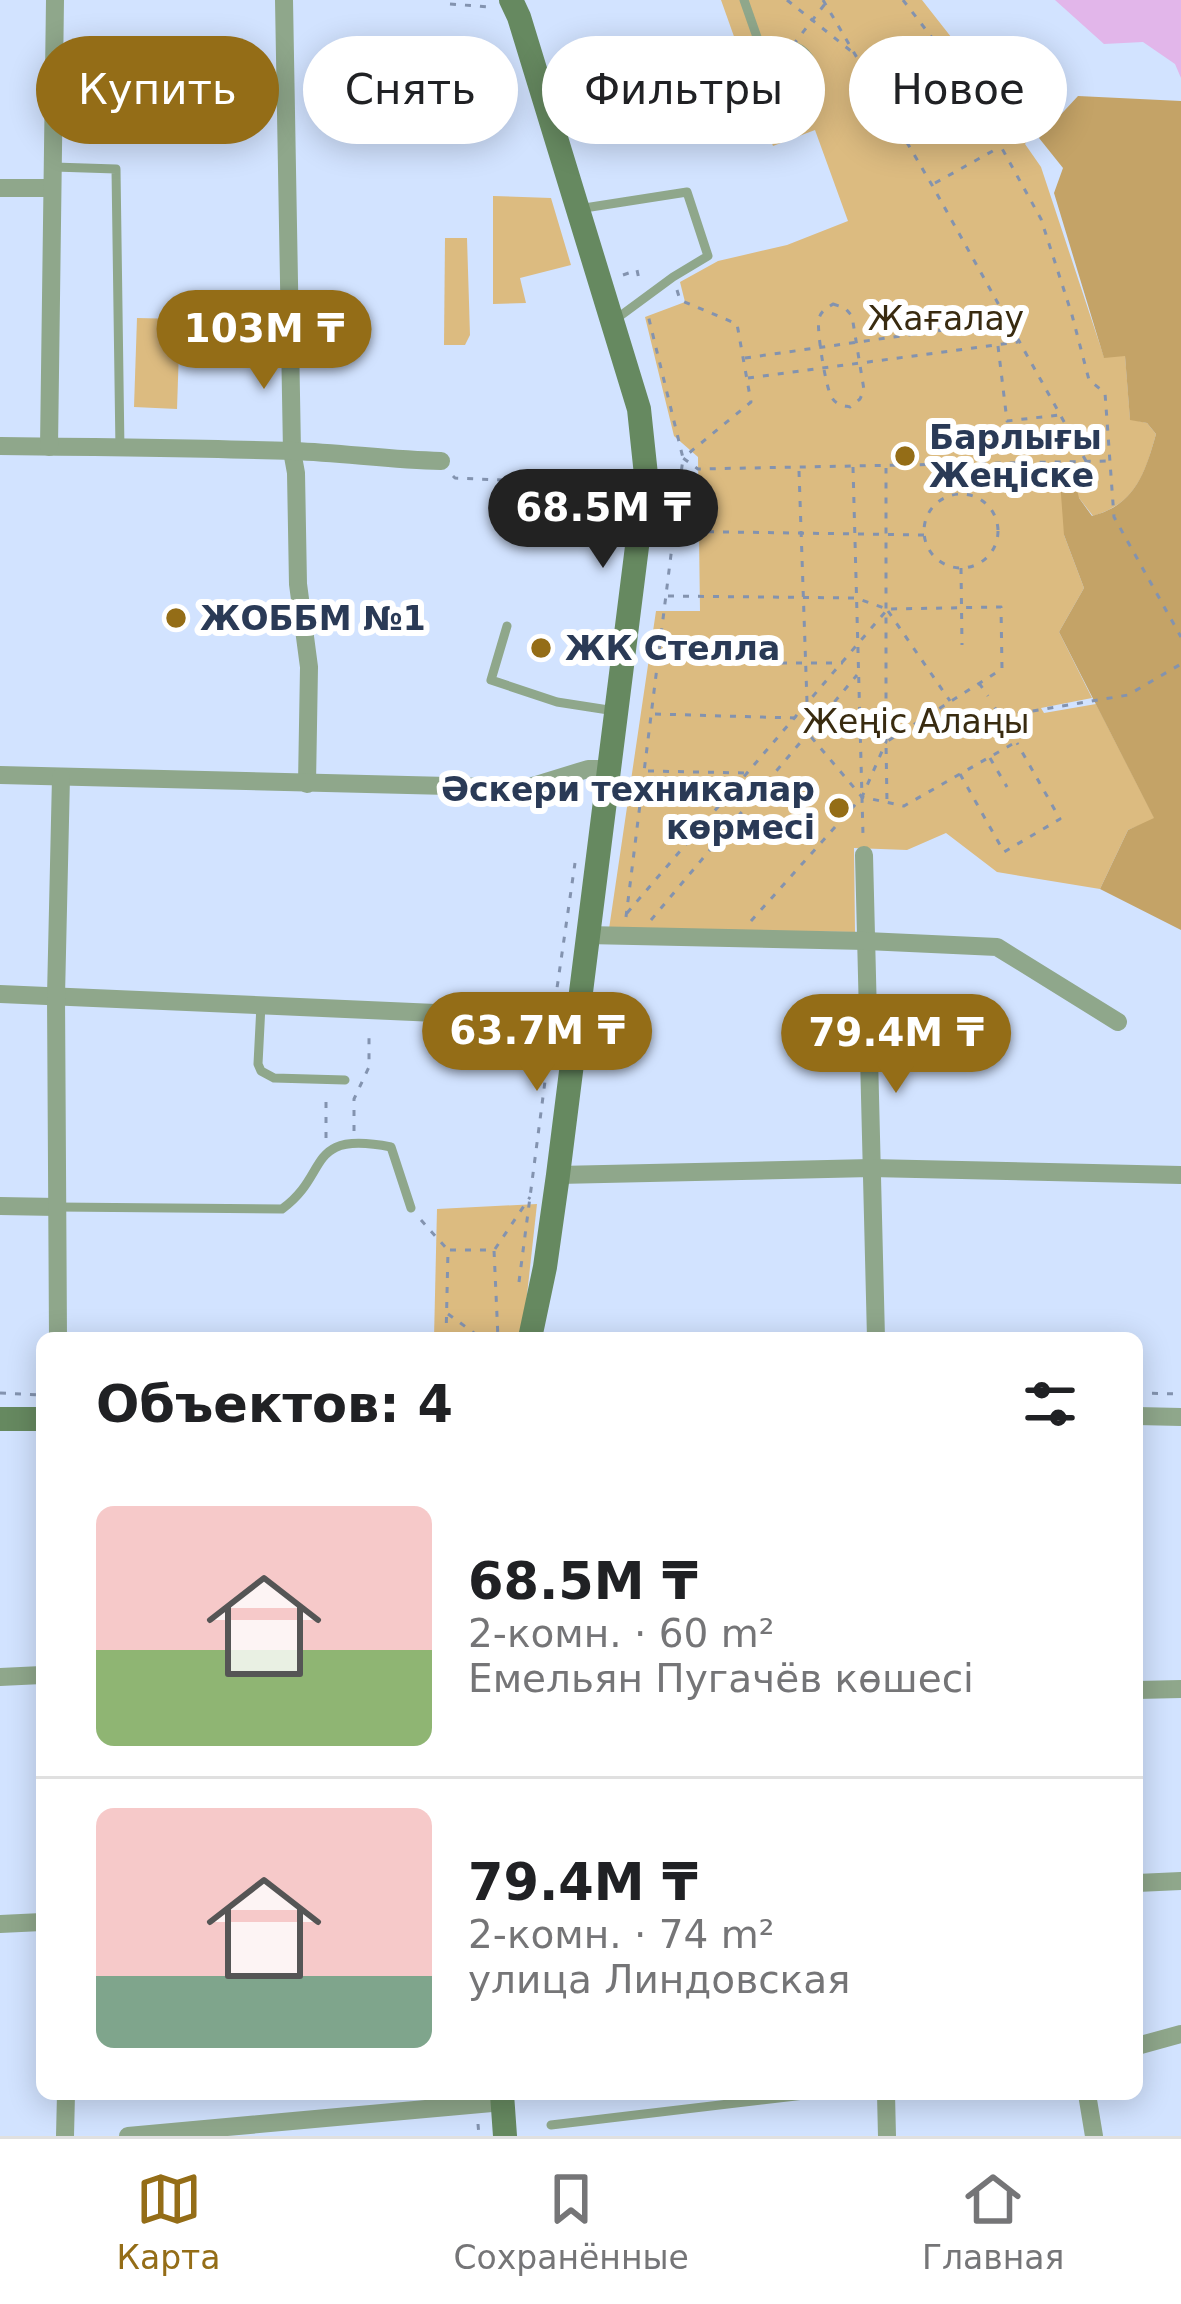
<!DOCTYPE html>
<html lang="ru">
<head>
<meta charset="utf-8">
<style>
	body { margin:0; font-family:"DejaVu Sans",sans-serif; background:#f6f6f6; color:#202124; height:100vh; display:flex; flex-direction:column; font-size:45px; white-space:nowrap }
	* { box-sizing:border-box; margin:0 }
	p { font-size:39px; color:#757577 }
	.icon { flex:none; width:66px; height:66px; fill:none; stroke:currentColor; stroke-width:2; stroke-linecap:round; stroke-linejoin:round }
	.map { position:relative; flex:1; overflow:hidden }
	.side { position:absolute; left:36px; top:1332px; width:1107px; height:768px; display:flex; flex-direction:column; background:#fff; border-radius:18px; box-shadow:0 6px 30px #0003 }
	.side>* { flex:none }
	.top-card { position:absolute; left:36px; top:36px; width:1110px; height:108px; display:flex; gap:24px }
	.price { position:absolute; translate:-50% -102px; padding:0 27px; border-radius:42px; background:#946d17; color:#fff; font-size:39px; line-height:78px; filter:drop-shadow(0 3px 6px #0008) }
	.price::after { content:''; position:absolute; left:50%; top:72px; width:36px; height:27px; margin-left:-18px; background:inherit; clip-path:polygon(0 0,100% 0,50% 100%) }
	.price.active { background:#222; color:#fff }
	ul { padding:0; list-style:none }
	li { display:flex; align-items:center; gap:36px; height:300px; padding:0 60px }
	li+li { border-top:3px solid #e0e0e0 }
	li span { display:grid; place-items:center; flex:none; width:336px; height:240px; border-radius:18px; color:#555 }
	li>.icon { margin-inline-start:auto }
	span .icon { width:144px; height:144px; fill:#fffc; stroke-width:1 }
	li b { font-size:51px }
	h2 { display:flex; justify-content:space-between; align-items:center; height:144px; padding:0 60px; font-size:51px }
	.pill { padding:0 42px; border-radius:54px; background:#fff; box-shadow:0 6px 30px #0003; font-size:42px; line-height:108px }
	.pill.active { background:#946d17; color:#fff }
	.tab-bar { display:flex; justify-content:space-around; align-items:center; height:168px; border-top:3px solid #e0e0e0; background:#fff; font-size:33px; color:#757577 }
	.tab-bar a { display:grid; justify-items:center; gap:6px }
	.tab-bar .active { color:#946d17 }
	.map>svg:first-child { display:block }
	.green { fill:#dcbb80 }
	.forest { fill:#c4a367 }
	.water { fill:#e2b6ea }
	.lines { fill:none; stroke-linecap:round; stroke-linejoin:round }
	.path { stroke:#8393af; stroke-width:3; stroke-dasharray:6 9; stroke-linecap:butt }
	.lane { stroke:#8fa78b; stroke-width:9 }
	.street { stroke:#8fa78b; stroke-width:18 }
	.secondary { stroke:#668960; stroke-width:24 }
	.poi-dot { fill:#946d17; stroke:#fff; stroke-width:4.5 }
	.labels { text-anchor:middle; stroke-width:12; stroke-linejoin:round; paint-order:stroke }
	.park-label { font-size:33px; fill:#392b10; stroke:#fff }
	.poi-label { font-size:33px; font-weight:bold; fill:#2a3a56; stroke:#fff; text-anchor:start }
</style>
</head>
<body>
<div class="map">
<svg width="1181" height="2136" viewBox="0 0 1181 2136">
	<rect width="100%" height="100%" fill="#d2e3ff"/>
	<g class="green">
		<path d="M 721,0 L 922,0 L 977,70 C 978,69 994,65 996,65 C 1024,64 1046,92 1040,118 C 1038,128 1031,136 1025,144 L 1041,167 L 1104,357 L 1125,355 L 1130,419 L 1147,423 L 1156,434 C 1145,474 1136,503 1093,516 L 1079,498 L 1064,535 L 1084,588 L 1059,632 L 1092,698 L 1041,708 L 1044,713 L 1096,704 L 1155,819 L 1128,830 L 1100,889 L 997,872 L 946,833 L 907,850 L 854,848 L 855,932 L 609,929 L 656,611 L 700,611 L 698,457 L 674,436 L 645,317 L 685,302 L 680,282 L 718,261 L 787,245 L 848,221 L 815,130 L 773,146 Z"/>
		<polygon points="493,196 551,198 571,265 520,278 526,303 493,304"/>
		<polygon points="445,238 467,238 470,335 465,345 444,345"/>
		<polygon points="137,318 180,319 177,409 134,407"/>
		<polygon points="537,1204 524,1322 519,1338 434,1338 437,1209"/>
	</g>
	<path class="forest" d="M 1078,96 L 1181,101 L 1181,930 L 1100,889 L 1128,830 L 1154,818 L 1059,632 L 1084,588 L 1064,535 L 1060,481 L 1073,473 L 1079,498 L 1092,516 C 1135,505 1145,473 1156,434 L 1147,423 L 1130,420 L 1125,356 L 1104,358 L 1054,193 L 1063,168 L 1039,138 Z"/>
	<polygon class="water" points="1055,0 1181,0 1181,78 1175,64 1143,42 1104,44"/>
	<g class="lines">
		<g class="path">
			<polyline points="787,0 851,51"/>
			<polyline points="823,0 932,185 1086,461"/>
			<polyline points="903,0 963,78 1041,219 1072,315 1089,380 1105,393 1114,517 1181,637"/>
			<polyline points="450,4 490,7"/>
			<polyline points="793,45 828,0"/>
			<polyline points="896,115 961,79"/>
			<polyline points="935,183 1000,147"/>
			<polyline points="623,275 637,270 640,284"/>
			<polyline points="677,290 680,300 737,324 751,402 683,458 698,469 1109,461"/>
			<path d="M 833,304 L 845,308 L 852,316 L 864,390 L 860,399 L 850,407 C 841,405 837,405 832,398 C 826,390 816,328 819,318 C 822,310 826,309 833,304 Z"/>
			<polyline points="998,346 1007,421 1059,415"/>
			<polyline points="745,358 1007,321"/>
			<polyline points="748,378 1018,342"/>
			<polyline points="955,466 957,492"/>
			<polyline points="853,467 863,835"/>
			<polyline points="799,471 808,731"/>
			<polyline points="453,476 455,478 622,485"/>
			<circle cx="961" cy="531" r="37"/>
			<polyline points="663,531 925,535"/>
			<polyline points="961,568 962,645"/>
			<polyline points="668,596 856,598 887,609 1001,607 1002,669 886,742 887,803"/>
			<polyline points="888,611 950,701"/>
			<polyline points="661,663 843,663"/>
			<polyline points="979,683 988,696"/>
			<polyline points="655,714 795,718 862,797 904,806 1016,742 990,700"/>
			<polyline points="1003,716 1128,695 1181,664"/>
			<polyline points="990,758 1007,787"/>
			<polyline points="648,771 746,773"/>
			<polyline points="960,774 1004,852 1060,819 1017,743"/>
			<polyline points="627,913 886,611"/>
			<polyline points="626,917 683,458 647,311"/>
			<polyline points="651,920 857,675"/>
			<polyline points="751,921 862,797 886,742 886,468"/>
			<polyline points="555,1002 575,863"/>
			<polyline points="354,1131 354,1099 369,1067 369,1030"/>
			<polyline points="326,1138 326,1094"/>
			<polyline points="421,1220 447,1249"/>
			<polyline points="495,1249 530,1197"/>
			<polyline points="519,1282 551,1035"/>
			<polyline points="448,1314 481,1338"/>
			<polyline points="549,1336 564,1338"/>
			<polyline points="446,1338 448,1250 494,1250 498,1338"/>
			<polyline points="0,1393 42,1395"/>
			<polyline points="1137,1393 1181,1394"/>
			<polyline points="478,2124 479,2136"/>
		</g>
		<g class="lane">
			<polyline points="744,0 764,57"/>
			<circle cx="786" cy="72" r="27"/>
			<polyline points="54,167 116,169 120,450"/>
			<polyline points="578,209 687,192 708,256 673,277 616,319"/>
			<polyline points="507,626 491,680 557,702 615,711"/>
			<polyline points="261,1005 258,1064 261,1071 274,1078 345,1080"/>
			<path d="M 57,1207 L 282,1209 C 331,1174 304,1130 391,1147 L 411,1208"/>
			<polyline points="551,2125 813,2094"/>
		</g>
		<g class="street">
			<polyline points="284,0 292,451 296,473 298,584 309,667 307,784"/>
			<polyline points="0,188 52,188"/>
			<path d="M 0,446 C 98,447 196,448 294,451 C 344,453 391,460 441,461"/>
			<polyline points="49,447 55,0"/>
			<polyline points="0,775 526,788 588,769 607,769"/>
			<polyline points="864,855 876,1338"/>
			<polyline points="586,935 866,941 997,947 1118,1022"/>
			<polyline points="0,994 576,1019"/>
			<polyline points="558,1175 871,1168 1181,1175"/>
			<polyline points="0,1206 57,1207"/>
			<polyline points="58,1338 56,996 61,777"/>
			<polyline points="1137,1416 1181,1417"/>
			<polyline points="0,1677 42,1675"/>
			<polyline points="1137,1690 1181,1689"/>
			<polyline points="1137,1883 1181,1881"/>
			<polyline points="0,1924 42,1922"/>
			<polyline points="1137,2046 1181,2034"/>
			<polyline points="886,2094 887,2136"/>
			<polyline points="1087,2094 1094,2136"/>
			<polyline points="65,2136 66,2094"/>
			<polyline points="128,2136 503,2102"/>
		</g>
		<g class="secondary">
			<polyline points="511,0 519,17 639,409 646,475 558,1175 545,1267 530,1338"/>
			<polyline points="0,1419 42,1419"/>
			<polyline points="502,2094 505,2136"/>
		</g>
	</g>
	<g class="poi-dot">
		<circle cx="905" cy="456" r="12"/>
		<circle cx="176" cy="618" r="12"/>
		<circle cx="541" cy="648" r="12"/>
		<circle cx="839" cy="808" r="12"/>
	</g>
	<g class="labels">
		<g class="park-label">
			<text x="946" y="330">Жағалау</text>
			<text x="916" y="733">Жеңіс Алаңы</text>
		</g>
		<g class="poi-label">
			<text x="929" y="449">Барлығы<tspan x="929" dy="38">Жеңіске</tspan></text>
			<text x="200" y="630">ЖОББМ №1</text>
			<text x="565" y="660">ЖК Стелла</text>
			<text x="815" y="801" text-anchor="end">Әскери техникалар<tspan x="815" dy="38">көрмесі</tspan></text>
		</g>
	</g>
</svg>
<b class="price" style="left:264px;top:392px">103M ₸</b>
<b class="price active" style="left:603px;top:571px">68.5M ₸</b>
<b class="price" style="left:537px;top:1094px">63.7M ₸</b>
<b class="price" style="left:896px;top:1096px">79.4M ₸</b>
<div class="top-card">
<a class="pill active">Купить</a>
<a class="pill">Снять</a>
<a class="pill">Фильтры</a>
<a class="pill">Новое</a>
</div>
<section class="side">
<h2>Объектов: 4<svg class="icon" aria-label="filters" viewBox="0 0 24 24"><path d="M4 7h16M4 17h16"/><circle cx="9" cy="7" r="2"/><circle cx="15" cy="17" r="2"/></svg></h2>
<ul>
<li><span style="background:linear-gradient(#f6c9c9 60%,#8fb573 0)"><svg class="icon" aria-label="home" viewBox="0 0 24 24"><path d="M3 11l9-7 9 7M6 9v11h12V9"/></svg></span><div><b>68.5M ₸</b><p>2-комн. · 60 m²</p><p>Емельян Пугачёв көшесі</p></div></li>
<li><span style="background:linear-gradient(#f6c9c9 70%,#7fa58c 0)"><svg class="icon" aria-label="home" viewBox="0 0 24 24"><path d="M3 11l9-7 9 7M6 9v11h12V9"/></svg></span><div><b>79.4M ₸</b><p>2-комн. · 74 m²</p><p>улица Линдовская</p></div></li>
</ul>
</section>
</div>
<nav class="tab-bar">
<a class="active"><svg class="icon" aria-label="map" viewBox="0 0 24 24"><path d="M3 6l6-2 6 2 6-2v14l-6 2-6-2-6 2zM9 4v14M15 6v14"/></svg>Карта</a>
<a><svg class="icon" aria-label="saved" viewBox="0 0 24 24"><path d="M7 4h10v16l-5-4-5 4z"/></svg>Сохранённые</a>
<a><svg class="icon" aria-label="home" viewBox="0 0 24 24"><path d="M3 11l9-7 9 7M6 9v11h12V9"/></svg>Главная</a>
</nav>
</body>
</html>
